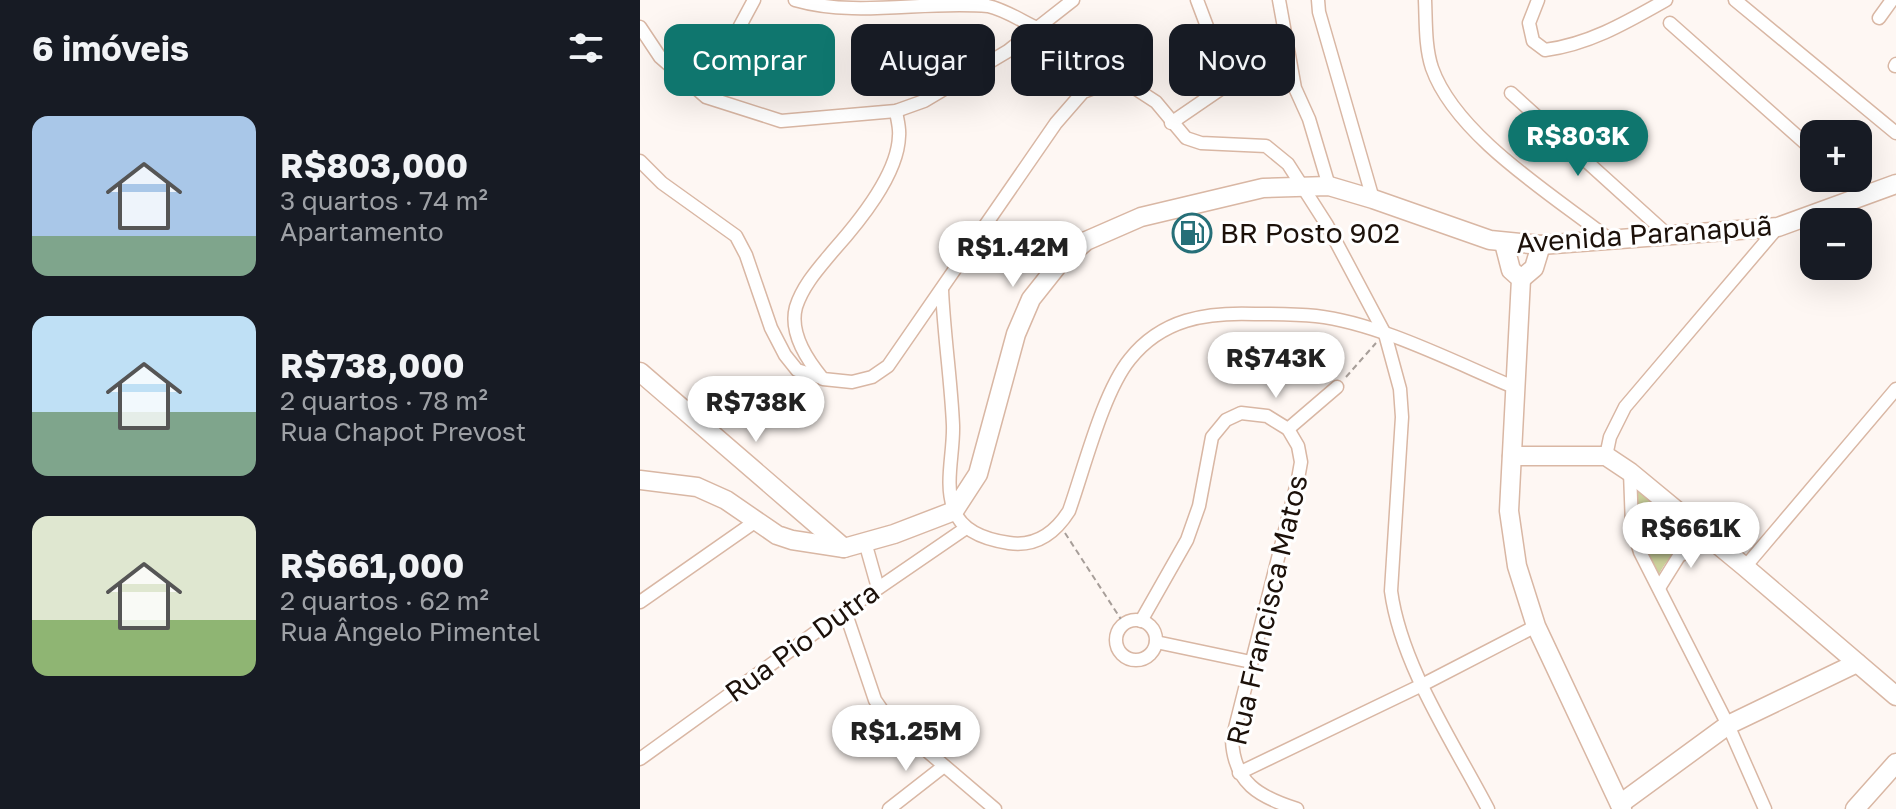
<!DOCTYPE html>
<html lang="pt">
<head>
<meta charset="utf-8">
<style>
	body { margin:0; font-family:"Golos Text",sans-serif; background:#20242c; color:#f1f3f6; height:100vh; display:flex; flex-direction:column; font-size:30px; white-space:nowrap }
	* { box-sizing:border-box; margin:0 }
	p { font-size:26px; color:#9ea1a6 }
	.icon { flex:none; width:44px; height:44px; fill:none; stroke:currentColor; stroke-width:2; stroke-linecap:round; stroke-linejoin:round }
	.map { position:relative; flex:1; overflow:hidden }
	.side { display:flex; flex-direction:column; background:#171b24; width:640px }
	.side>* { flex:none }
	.guide { position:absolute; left:24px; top:24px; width:760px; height:72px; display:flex; gap:16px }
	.tools { position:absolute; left:1160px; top:120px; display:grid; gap:16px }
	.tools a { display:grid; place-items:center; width:72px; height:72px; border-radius:16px; background:#171b24; box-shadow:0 8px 32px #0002; font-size:40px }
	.price { position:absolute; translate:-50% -68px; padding:0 18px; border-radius:28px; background:#fff; color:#222; font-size:26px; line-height:52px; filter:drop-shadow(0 2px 4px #0008) }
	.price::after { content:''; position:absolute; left:50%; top:48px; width:24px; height:18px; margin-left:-12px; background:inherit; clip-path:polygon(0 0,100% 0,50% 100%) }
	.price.current { background:#0f766e; color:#fff }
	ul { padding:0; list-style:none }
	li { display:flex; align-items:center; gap:24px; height:200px; padding:0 32px }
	li span { display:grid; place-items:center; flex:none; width:224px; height:160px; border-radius:16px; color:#555 }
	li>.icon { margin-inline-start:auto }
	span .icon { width:96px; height:96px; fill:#fffc; stroke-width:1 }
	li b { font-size:34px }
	h2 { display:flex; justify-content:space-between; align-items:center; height:96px; padding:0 32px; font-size:34px }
	.pill { padding:0 28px; border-radius:16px; background:#171b24; box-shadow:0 8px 32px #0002; font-size:28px; line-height:72px }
	.pill.current { background:#0f766e; color:#fff }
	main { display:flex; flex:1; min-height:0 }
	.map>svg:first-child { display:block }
	.green { fill:#ccd29c }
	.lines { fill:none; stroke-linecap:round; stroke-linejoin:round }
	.street-casing { stroke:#d9b7a4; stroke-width:15 }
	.secondary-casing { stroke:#d9b7a4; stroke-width:21 }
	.path { stroke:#a79e99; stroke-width:2; stroke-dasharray:6 4; stroke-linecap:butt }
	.street { stroke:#fff; stroke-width:12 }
	.secondary { stroke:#fff; stroke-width:18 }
	.labels { text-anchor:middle; stroke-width:6; stroke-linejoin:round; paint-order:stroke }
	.poi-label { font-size:28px; fill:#1c110a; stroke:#fff; text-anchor:start }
	.street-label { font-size:28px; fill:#1c110a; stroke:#fff }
</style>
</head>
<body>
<main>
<section class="side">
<h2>6 imóveis<svg class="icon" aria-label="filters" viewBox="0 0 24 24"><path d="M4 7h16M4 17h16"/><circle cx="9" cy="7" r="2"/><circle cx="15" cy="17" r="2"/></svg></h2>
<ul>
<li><span style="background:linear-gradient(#a9c7e8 75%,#7fa58c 0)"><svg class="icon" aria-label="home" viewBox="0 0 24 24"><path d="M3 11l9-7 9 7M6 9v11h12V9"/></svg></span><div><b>R$803,000</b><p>3 quartos · 74 m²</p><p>Apartamento</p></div></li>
<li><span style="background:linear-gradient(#bfe0f5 60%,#7fa58c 0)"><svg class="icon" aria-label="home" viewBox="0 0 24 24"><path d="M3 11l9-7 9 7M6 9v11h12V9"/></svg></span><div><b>R$738,000</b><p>2 quartos · 78 m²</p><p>Rua Chapot Prevost</p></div></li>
<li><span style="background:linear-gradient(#dfe7d0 65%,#8fb573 0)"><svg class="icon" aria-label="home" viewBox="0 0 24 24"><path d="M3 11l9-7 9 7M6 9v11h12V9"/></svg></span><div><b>R$661,000</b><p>2 quartos · 62 m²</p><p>Rua Ângelo Pimentel</p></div></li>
</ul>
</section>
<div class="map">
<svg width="1256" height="809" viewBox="0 0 1256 809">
	<rect width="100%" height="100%" fill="#fef7f3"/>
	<path class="green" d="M 999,491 L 1058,540 C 1037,548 1027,558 1017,578 C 1002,553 999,526 994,498 Z"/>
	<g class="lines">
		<g class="street-casing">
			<g id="street">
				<path d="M 155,0 C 217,18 285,0 348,6 C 366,10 383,22 399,29"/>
				<polyline points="639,0 655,88 669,119 689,186"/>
				<polyline points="678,0 679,12 733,199"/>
				<path d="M 785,0 C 786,22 785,47 792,68 C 816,136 913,195 969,239"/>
				<path d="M 898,0 L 889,23 L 893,41 L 905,50 C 950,44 987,22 1026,0"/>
				<polyline points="1095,0 1256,133"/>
				<polyline points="1239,18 1252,0"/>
				<polyline points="1030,23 1174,151"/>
				<polyline points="0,27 20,57 66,97 141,121 256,111 284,101 368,51 433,0"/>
				<polyline points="1255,66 1256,64"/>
				<polyline points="52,88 86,52 114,0"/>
				<polyline points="871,93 1029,236"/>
				<path d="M 256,111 C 257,119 260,128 259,136 C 258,175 218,223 193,251 C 179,268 163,285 156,307 C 149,333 167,360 183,379 L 212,382 L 232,377 L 248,366 L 416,123 L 443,92 L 465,84 L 493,87 L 516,102 L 546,138 L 561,143 L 626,146 L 648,164 L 687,225 L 745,334 L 760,389 L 762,417 L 751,591 C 761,665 813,742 848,809"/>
				<polyline points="531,123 585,86 574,45 557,0"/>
				<polyline points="0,161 22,183 96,236 106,255 131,328 145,355 157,370 182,378"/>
				<polyline points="1204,178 1225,197"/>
				<path d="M 302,290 C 304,335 311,380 313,425 C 314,453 304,483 314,510 C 322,532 348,540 369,543 C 396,547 415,533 429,511 C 444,469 463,392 490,359 C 522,319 566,312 615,314 C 635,314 656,314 676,316 C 739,323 816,363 876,388"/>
				<polyline points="648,429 697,387"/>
				<polyline points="966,456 970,437 985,407 1138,227"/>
				<polyline points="990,472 992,526 1000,552 1088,725 1125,809"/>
				<polyline points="225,542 238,588"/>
				<polyline points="1105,567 1256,389"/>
				<polyline points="1019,588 1039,556 1071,540"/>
				<polyline points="0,602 116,521"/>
				<polyline points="205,611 235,700 246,716 355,809"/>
				<circle cx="496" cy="640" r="20"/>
				<path d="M 501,621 L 547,540 L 559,506 L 572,437 L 586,420 L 601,413 L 627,416 L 648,429 L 658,446 L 661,462 L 658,479 L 592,740 C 594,783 619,797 657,809"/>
				<polyline points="516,642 611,662"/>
				<polyline points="0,759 205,611 326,528"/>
				<polyline points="599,773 782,685 896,626"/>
				<polyline points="249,809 304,766"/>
			</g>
		</g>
		<g class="secondary-casing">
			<g id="secondary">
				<polyline points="864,243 871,270 881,279 869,511 877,566 896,626 982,809"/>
				<polyline points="881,279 894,268 901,245"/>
				<polyline points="0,372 204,548"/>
				<polyline points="872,456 966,456 990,472 1105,567 1256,696"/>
				<polyline points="0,480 57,487 86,500 137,535 152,540 204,548 254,534 314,511 338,474 376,334 391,299 418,265 446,241 501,217 623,188 689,186 733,199 850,240 901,245 1138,227 1256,184"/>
				<polyline points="980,804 1088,725 1217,663"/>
				<polyline points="1215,809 1256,763"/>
			</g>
		</g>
		<g class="path">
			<polyline points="706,377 736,343"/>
			<polyline points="425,533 484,624"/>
		</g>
		<use href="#street" class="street"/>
		<use href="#secondary" class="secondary"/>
	</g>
	<defs>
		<g id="fuel-ring" transform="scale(2)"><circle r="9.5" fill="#fff" stroke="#266f78" stroke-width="1.5"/><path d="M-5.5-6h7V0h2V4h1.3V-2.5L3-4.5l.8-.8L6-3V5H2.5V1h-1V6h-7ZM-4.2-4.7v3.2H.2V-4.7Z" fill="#266f78"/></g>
	</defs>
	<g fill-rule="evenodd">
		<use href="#fuel-ring" x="552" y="233"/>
	</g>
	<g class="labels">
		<g class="poi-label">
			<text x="580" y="243">BR Posto 902</text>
		</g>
		<g class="street-label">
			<text transform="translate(1004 234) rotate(-4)" y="10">Avenida Paranapuã</text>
			<text transform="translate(627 610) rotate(-77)" y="10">Rua Francisca Matos</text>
			<text transform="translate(162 642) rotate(-36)" y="10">Rua Pio Dutra</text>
		</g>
	</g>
</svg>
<div class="tools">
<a>+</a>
<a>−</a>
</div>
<b class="price current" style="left:938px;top:178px">R$803K</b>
<b class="price" style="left:373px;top:289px">R$1.42M</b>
<b class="price" style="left:636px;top:400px">R$743K</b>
<b class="price" style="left:116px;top:444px">R$738K</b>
<b class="price" style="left:1051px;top:570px">R$661K</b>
<b class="price" style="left:266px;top:773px">R$1.25M</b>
<div class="guide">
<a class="pill current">Comprar</a>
<a class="pill">Alugar</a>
<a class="pill">Filtros</a>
<a class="pill">Novo</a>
</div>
</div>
</main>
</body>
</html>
